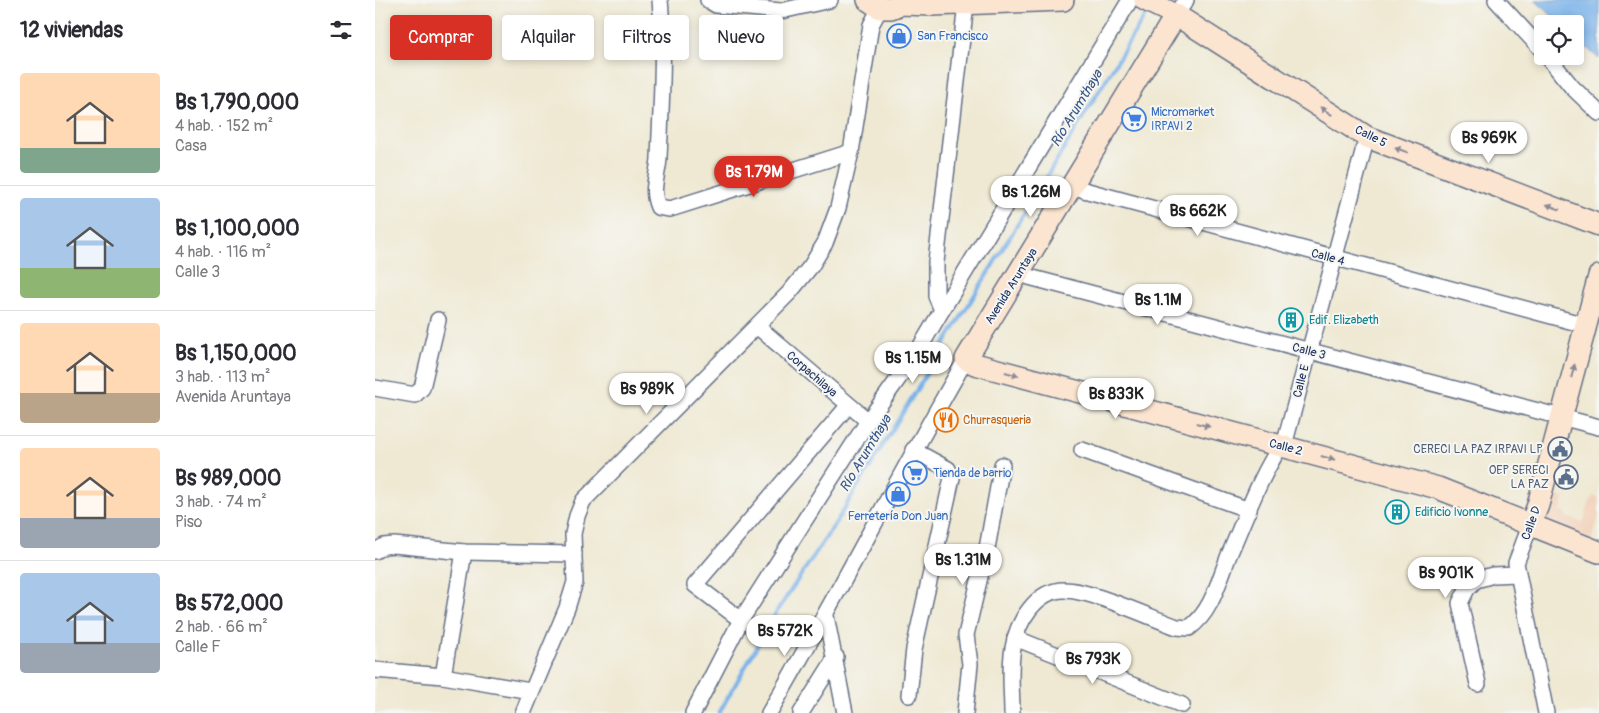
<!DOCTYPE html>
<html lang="es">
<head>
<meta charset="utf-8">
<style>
	body { margin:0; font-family:Pangolin,sans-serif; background:#f2f2f3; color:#2b2b33; height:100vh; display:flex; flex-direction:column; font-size:19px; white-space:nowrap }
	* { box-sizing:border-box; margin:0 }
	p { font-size:16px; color:#7c7c81 }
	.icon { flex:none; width:28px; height:28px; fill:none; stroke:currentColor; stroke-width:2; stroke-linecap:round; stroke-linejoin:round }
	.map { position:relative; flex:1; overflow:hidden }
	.side { display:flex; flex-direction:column; background:#fff; width:375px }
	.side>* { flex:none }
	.top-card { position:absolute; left:15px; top:15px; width:475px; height:45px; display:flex; gap:10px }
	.tools { position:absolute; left:1159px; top:15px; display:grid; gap:10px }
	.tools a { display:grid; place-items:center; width:50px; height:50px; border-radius:5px; background:#fff; box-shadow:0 2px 8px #0003; font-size:25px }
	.price { position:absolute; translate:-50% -42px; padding:0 11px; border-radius:18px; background:#fff; color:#222; font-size:16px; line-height:32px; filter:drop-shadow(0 1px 2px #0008) }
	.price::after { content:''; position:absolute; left:50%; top:30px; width:15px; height:11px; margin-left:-8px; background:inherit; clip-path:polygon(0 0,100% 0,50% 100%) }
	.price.active { background:#d93025; color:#fff }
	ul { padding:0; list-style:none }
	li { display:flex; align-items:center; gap:15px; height:125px; padding:0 20px }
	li+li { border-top:1px solid #e1e1e2 }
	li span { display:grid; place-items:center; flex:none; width:140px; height:100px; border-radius:5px; color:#555 }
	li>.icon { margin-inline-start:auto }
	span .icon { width:60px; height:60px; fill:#fffc; stroke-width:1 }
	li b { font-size:21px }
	h2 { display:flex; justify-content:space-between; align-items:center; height:60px; padding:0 20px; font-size:21px }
	.chip { padding:0 18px; border-radius:5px; background:#fff; box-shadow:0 2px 8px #0003; font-size:18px; line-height:45px }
	.chip.active { background:#d93025; color:#fff }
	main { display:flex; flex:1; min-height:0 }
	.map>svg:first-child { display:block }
	.built { fill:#f2d4be }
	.water { fill:#7ab2ea; stroke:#4a70a4 }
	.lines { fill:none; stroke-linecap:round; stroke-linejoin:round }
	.stream { stroke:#7ab2ea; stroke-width:4 }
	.street-casing { stroke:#657087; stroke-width:18 }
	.secondary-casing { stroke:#657087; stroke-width:24 }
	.street { stroke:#fff; stroke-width:15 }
	.secondary { stroke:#fce5d0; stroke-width:21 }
	.oneway { fill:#8c8a97 }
	.labels { text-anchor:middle; stroke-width:4; stroke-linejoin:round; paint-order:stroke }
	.shop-label { font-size:12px; fill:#366cbe; stroke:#f6f6f2; text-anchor:start }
	.street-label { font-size:12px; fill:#1b2f5e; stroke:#f6f6f2 }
	.culture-label { font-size:12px; fill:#0d838f; stroke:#f6f6f2; text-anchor:start }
	.food-label { font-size:12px; fill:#c56008; stroke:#f6f6f2; text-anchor:start }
	.service-label { font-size:12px; fill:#4e5e75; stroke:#f6f6f2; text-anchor:end }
	.water-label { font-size:14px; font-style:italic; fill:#385688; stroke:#f6f6f2 }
</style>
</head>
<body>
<main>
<section class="side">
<h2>12 viviendas<svg class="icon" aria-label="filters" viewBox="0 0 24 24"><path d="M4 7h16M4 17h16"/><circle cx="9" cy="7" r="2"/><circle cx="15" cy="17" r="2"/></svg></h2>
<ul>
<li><span style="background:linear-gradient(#ffd9b3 75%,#7fa58c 0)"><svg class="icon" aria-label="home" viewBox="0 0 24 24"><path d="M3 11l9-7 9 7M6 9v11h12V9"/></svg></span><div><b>Bs 1,790,000</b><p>4 hab. · 152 m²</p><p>Casa</p></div></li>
<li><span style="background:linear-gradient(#a9c7e8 70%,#8fb573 0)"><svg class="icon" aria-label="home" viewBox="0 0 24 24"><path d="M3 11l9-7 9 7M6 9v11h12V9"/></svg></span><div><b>Bs 1,100,000</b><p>4 hab. · 116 m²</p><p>Calle 3</p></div></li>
<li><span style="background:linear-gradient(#ffd9b3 70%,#b9a48a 0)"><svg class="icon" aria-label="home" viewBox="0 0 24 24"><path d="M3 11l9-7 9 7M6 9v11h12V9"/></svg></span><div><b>Bs 1,150,000</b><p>3 hab. · 113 m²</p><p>Avenida Aruntaya</p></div></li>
<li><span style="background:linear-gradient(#ffd9b3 70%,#9aa5b1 0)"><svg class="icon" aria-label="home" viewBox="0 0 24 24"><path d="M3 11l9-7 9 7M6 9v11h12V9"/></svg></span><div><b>Bs 989,000</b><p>3 hab. · 74 m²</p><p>Piso</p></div></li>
<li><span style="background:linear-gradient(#a9c7e8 70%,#9aa5b1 0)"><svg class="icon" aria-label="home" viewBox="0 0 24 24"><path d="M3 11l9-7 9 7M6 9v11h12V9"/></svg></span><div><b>Bs 572,000</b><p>2 hab. · 66 m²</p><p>Calle F</p></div></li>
</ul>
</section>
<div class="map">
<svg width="1224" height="713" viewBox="0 0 1224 713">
	<rect width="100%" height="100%" fill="#f6f6f2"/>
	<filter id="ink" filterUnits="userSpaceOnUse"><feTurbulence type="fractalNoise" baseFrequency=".02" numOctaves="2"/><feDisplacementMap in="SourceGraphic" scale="10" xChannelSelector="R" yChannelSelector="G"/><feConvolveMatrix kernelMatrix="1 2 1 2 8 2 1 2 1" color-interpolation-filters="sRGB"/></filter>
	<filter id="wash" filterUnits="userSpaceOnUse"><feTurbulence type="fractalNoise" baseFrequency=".0096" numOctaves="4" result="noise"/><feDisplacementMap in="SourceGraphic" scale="20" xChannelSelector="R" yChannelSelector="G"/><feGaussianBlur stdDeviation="1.12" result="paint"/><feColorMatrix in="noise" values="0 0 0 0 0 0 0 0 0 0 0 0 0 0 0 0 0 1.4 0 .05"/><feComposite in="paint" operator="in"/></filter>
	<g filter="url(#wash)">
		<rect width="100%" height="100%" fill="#efe9d3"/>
		<polygon class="built" points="1177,494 1189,498 1186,511 1191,512 1192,517 1208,522 1216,499 1219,496 1224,498 1224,517 1216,540 1172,525 1169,519"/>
		<polygon class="water" points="1160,0 1224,0 1224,59 1200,37 1200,24 1186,24"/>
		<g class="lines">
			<polyline class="stream" points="344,713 404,608 458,527 774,9"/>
		</g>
	</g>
	<g filter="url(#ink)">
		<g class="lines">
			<g class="street-casing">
				<g id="street">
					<path d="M 285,0 C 290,52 286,106 284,158 C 283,176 275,189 283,207 L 295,209 L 476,152"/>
					<polyline points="333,0 341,5 406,11 455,0"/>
					<polyline points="1121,0 1168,51"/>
					<polyline points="801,15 811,0"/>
					<polyline points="1172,56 1197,87 1224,113"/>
					<polyline points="698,185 709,190 1210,325"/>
					<polyline points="645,271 654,277 1224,427"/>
					<polyline points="567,310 755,0"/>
					<polyline points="383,327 493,421"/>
					<polyline points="0,388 40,395 47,388 63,320"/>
					<polyline points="707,450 874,510"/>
					<polyline points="1155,526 1141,563 1171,713"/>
					<polyline points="0,551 9,546 19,545 89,552 199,554"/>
					<polyline points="451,616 470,713"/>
					<polyline points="366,620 320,585 473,406"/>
					<polyline points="640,638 807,705"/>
					<polyline points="0,670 68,676 155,691"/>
					<polyline points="68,676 89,552"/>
					<polyline points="1103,684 1085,603 1092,589 1101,580 1118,575 1143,574"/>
					<polyline points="534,695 539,649 577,478 573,469 538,450"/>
					<polyline points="148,713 192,608 200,582 198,534 202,516 208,501 414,293 436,266 450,243 463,208 476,152 496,25 505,8"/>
					<polyline points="318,713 366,620 493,421 541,354 567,310 561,296 561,262 591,4"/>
					<path d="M 394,713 C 463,596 523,476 591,359"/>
					<polyline points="426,713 461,657"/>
					<polyline points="590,713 595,664 591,635 613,543 627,465"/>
					<path d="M 637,713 C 637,692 634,669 638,648 C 642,622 661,590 689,590 C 716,590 774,617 802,627 L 814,628 C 837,612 844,580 854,555 C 871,516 886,473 911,438 L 992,137"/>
				</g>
			</g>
			<g class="secondary-casing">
				<g id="secondary">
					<polyline points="493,0 505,8 516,8 527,4 557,5 688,0"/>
					<polyline points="770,0 801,15 992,137 1224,225"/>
					<polyline points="801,15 591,359 600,364 1063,488 1224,552"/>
					<polyline points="1155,526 1163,505 1224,276"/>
				</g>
			</g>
			<use href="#street" class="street"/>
			<use href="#secondary" class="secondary"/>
		</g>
		<defs><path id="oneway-solid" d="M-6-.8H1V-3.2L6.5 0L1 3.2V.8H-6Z" transform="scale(1.25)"/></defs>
		<g class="oneway">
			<use href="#oneway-solid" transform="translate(951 111) rotate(-147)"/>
			<use href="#oneway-solid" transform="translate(1026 150) rotate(-159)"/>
			<use href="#oneway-solid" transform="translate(1178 207) rotate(-159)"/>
			<use href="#oneway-solid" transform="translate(1198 371) rotate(-76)"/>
			<use href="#oneway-solid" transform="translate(637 374) rotate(15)"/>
			<use href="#oneway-solid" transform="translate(828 425) rotate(15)"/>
			<use href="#oneway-solid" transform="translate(953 458) rotate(15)"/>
		</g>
	</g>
	<defs>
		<g id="shop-ring" transform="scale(1.25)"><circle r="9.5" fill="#f6f6f2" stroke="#3f7fe0" stroke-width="1.5"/><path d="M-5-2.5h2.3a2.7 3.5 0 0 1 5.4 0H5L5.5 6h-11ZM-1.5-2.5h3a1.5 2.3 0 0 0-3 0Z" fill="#3f7fe0"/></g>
		<g id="supermarket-ring" transform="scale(1.25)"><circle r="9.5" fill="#f6f6f2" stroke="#3f7fe0" stroke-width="1.5"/><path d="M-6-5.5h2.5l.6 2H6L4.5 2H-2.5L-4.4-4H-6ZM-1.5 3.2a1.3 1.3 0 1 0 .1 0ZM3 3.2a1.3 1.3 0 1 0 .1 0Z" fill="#3f7fe0"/></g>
		<g id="building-ring" transform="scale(1.25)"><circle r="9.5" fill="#f6f6f2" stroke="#0f9aa8" stroke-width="1.5"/><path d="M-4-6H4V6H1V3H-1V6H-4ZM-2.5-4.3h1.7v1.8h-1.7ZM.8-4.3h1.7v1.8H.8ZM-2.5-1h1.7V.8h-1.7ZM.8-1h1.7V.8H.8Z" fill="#0f9aa8"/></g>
		<g id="restaurant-ring" transform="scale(1.25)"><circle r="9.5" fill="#f6f6f2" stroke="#e8710a" stroke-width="1.5"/><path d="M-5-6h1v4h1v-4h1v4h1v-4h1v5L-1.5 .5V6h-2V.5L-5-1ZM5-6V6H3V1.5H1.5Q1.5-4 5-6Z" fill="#e8710a"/></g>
		<g id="civic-ring" transform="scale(1.25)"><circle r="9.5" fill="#f6f6f2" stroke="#5c6f8a" stroke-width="1.5"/><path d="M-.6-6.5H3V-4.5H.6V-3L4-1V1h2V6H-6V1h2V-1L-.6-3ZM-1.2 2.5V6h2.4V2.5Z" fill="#5c6f8a"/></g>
	</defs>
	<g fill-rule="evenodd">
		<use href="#shop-ring" x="524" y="36"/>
		<use href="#supermarket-ring" x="759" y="119"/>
		<use href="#building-ring" x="916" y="320"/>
		<use href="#restaurant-ring" x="571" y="420"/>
		<use href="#civic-ring" x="1185" y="449"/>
		<use href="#supermarket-ring" x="540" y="473"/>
		<use href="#civic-ring" x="1191" y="477"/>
		<use href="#shop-ring" x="523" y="494"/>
		<use href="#building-ring" x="1022" y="512"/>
	</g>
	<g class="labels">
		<g class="shop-label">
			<text x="542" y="40">San Francisco</text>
			<text x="776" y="116">Micromarket<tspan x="776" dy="14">IRPAVI 2</tspan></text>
			<text x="558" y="477">Tienda de barrio</text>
			<text x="523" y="520" text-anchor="middle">Ferretería Don Juan</text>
		</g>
		<g class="street-label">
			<text transform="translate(996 136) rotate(26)" y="4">Calle 5</text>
			<text transform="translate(953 257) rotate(15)" y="4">Calle 4</text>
			<text transform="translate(636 286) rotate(-58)" y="4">Avenida Aruntaya</text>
			<text transform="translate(934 351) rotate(15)" y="4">Calle 3</text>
			<text transform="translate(437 374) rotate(41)" y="4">Corpachilaya</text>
			<text transform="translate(926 381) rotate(-76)" y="4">Calle E</text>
			<text transform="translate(911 447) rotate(15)" y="4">Calle 2</text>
			<text transform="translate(1156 523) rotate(-70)" y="4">Calle D</text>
		</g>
		<g class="culture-label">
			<text x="934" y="324">Edif. Elizabeth</text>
			<text x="1040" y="516">Edificio Ivonne</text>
		</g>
		<g class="food-label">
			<text x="588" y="424">Churrasqueria</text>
		</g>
		<g class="service-label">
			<text x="1168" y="453">CERECI LA PAZ IRPAVI LP</text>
			<text x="1174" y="474">OEP SERECI<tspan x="1174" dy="14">LA PAZ</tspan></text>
		</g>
		<g class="water-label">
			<text transform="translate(701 108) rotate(-59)" y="5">Río Arumthaya</text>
			<text transform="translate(490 453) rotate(-59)" y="5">Río Arumthaya</text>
		</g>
	</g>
</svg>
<div class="tools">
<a><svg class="icon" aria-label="locate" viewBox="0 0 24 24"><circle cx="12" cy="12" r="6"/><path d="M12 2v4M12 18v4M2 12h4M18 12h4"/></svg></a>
</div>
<b class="price" style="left:1114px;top:164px">Bs 969K</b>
<b class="price active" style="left:379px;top:198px">Bs 1.79M</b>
<b class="price" style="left:656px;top:218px">Bs 1.26M</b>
<b class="price" style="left:823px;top:237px">Bs 662K</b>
<b class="price" style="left:783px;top:326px">Bs 1.1M</b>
<b class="price" style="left:538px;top:384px">Bs 1.15M</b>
<b class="price" style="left:272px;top:415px">Bs 989K</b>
<b class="price" style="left:741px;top:420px">Bs 833K</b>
<b class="price" style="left:588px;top:586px">Bs 1.31M</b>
<b class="price" style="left:1071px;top:599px">Bs 901K</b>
<b class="price" style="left:410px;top:657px">Bs 572K</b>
<b class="price" style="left:718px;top:685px">Bs 793K</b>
<div class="top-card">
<a class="chip active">Comprar</a>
<a class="chip">Alquilar</a>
<a class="chip">Filtros</a>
<a class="chip">Nuevo</a>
</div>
</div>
</main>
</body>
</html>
